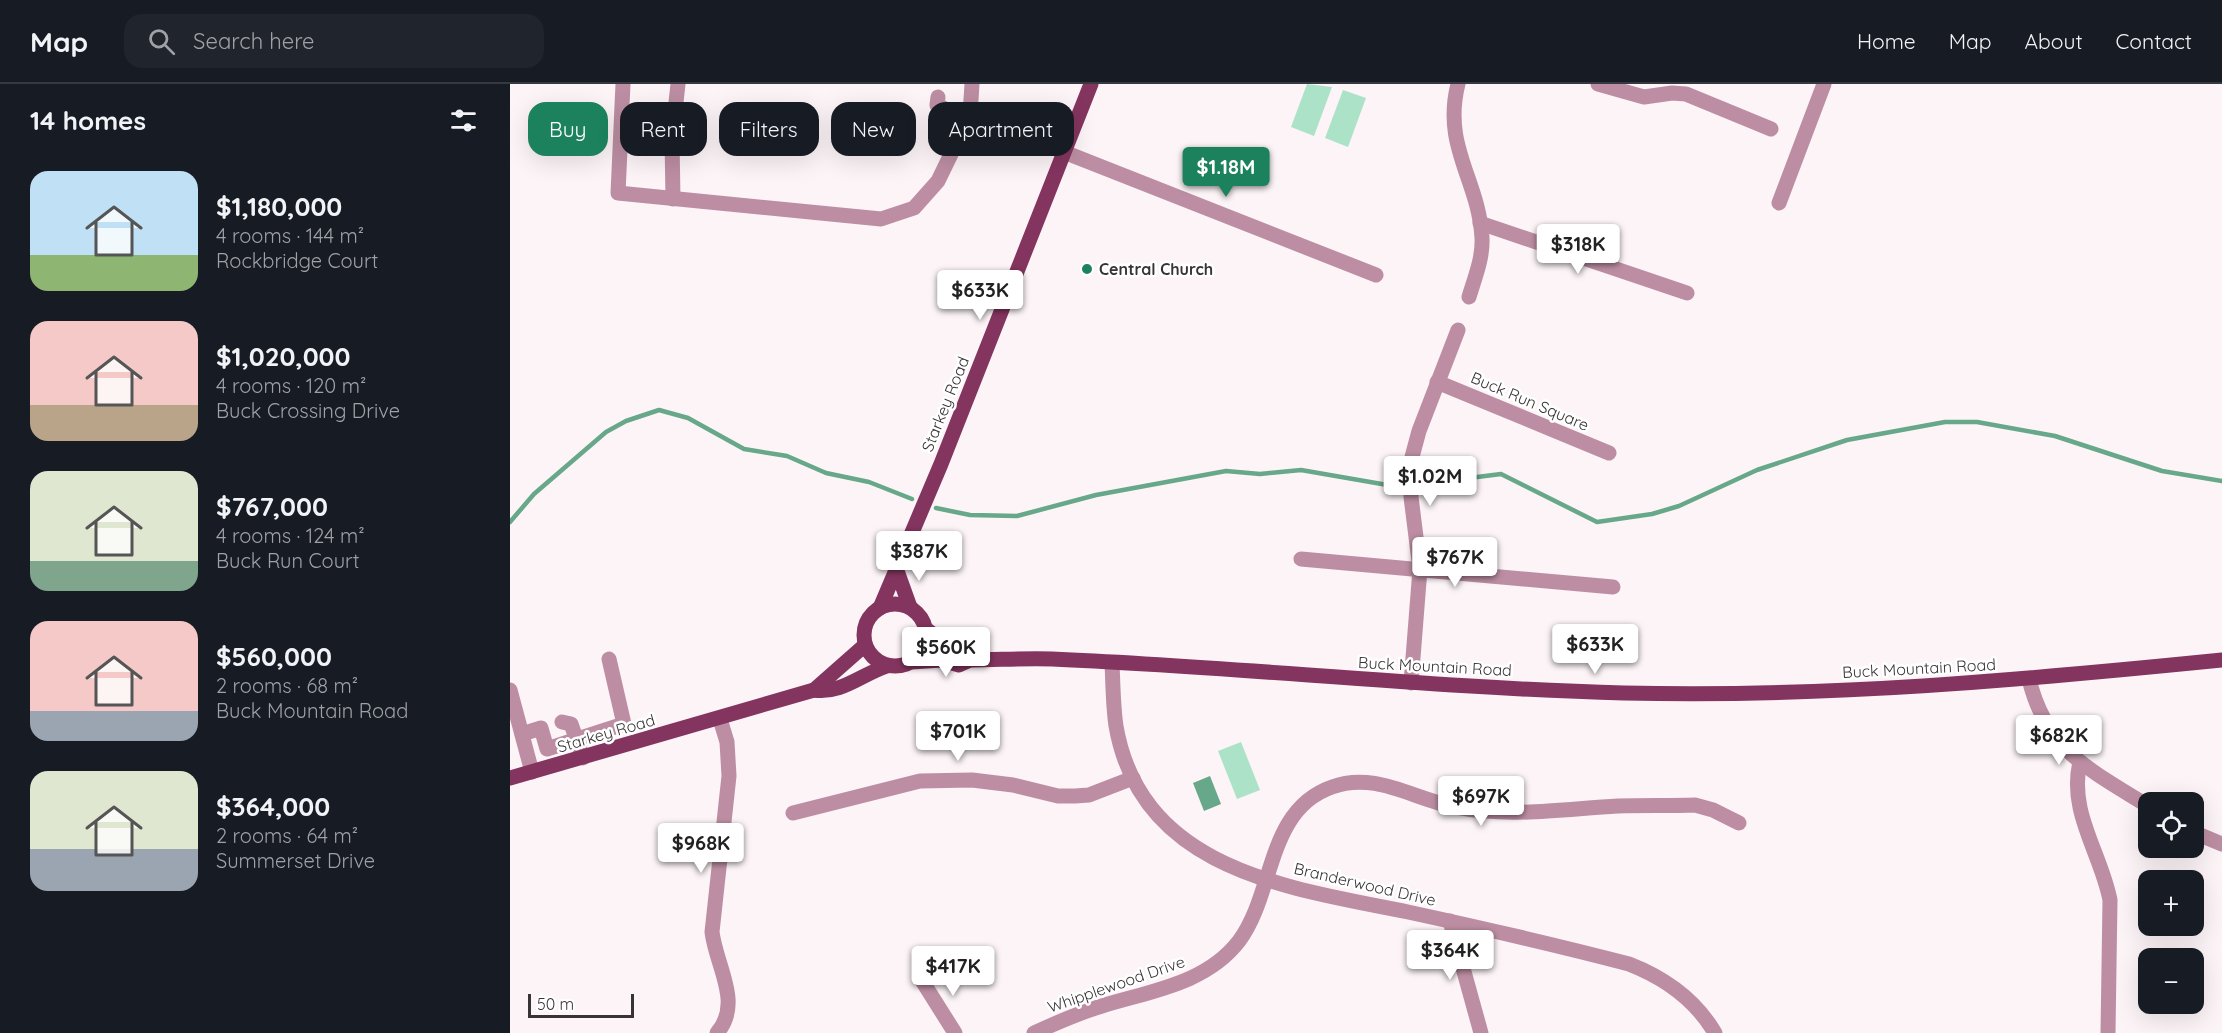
<!DOCTYPE html>
<html lang="en">
<head>
<meta charset="utf-8">
<style>
	body { margin:0; font-family:Quicksand,sans-serif; background:#20242c; color:#f1f3f6; height:100vh; display:flex; flex-direction:column; font-size:22px; white-space:nowrap }
	* { box-sizing:border-box; margin:0 }
	p { font-size:20px; color:#9ea1a6 }
	.icon { flex:none; width:33px; height:33px; fill:none; stroke:currentColor; stroke-width:2; stroke-linecap:round; stroke-linejoin:round }
	.map { position:relative; flex:1; overflow:hidden }
	.details { display:flex; flex-direction:column; background:#171b24; width:510px }
	.details>* { flex:none }
	.banner { position:absolute; left:18px; top:18px; width:570px; height:54px; display:flex; gap:12px }
	.controls { position:absolute; left:1628px; top:708px; display:grid; gap:12px }
	.controls a { display:grid; place-items:center; width:66px; height:66px; border-radius:12px; background:#171b24; box-shadow:0 6px 24px #0002; font-size:30px }
	.scale { position:absolute; left:18px; bottom:15px; width:106px; box-sizing:border-box; padding-left:6px; border:3px solid #383436; border-top:0; font-size:16px; line-height:21px; white-space:nowrap; color:#383436; -webkit-text-stroke:4px #fff; paint-order:stroke }
	.price { position:absolute; translate:-50% -51px; padding:0 14px; border-radius:6px; background:#fff; color:#222; font-size:20px; line-height:39px; filter:drop-shadow(0 2px 3px #0008) }
	.price::after { content:''; position:absolute; left:50%; top:36px; width:18px; height:14px; margin-left:-9px; background:inherit; clip-path:polygon(0 0,100% 0,50% 100%) }
	.price.selected { background:#1b825d; color:#fff }
	ul { padding:0; list-style:none }
	li { display:flex; align-items:center; gap:18px; height:150px; padding:0 30px }
	li span { display:grid; place-items:center; flex:none; width:168px; height:120px; border-radius:18px; color:#555 }
	li>.icon { margin-inline-start:auto }
	span .icon { width:72px; height:72px; fill:#fffc; stroke-width:1 }
	li b { font-size:26px }
	h2 { display:flex; justify-content:space-between; align-items:center; height:72px; padding:0 30px; font-size:26px }
	.pill { padding:0 21px; border-radius:18px; background:#171b24; box-shadow:0 6px 24px #0002; font-size:21px; line-height:54px }
	.pill.selected { background:#1b825d; color:#fff }
	header { display:flex; align-items:center; gap:36px; box-sizing:border-box; height:84px; padding:0 30px; background:#171b24; border-bottom:2px solid #363941 }
	header strong { font-size:28px }
	nav { display:flex; gap:33px; margin-inline-start:auto; font-size:21px }
	.search { width:420px; height:54px; background:#20242c; display:flex; align-items:center; gap:15px; box-sizing:border-box; padding:0 21px; border-radius:18px; color:#9ea1a6; font-size:22px }
	main { display:flex; flex:1; min-height:0 }
	.map>svg:first-child { display:block }
	.green { fill:#ace3c8 }
	.water { fill:#67a78a }
	.lines { fill:none; stroke-linecap:round; stroke-linejoin:round }
	.stream { stroke:#67a78a; stroke-width:4.5 }
	.minor { stroke:#bd8ea3; stroke-width:15 }
	.major { stroke:#84355f; stroke-width:15 }
	.poi-dot { fill:#1b825d; stroke:#fff; stroke-width:2 }
	.labels { text-anchor:middle; stroke-width:5; stroke-linejoin:round; paint-order:stroke }
	.poi-label { font-size:16px; font-weight:bold; fill:#383436; stroke:#fff; text-anchor:start }
	.street-label { font-size:16px; fill:#383436; stroke:#fff }
</style>
</head>
<body>
<header>
<strong>Map</strong>
<div class="search"><svg class="icon" aria-label="search" viewBox="0 0 24 24"><circle cx="10" cy="10" r="6"/><path d="M15 15l6 6"/></svg>Search here</div>
<nav><a>Home</a><a>Map</a><a>About</a><a>Contact</a></nav>
</header>
<main>
<section class="details">
<h2>14 homes<svg class="icon" aria-label="filters" viewBox="0 0 24 24"><path d="M4 7h16M4 17h16"/><circle cx="9" cy="7" r="2"/><circle cx="15" cy="17" r="2"/></svg></h2>
<ul>
<li><span style="background:linear-gradient(#bfe0f5 70%,#8fb573 0)"><svg class="icon" aria-label="home" viewBox="0 0 24 24"><path d="M3 11l9-7 9 7M6 9v11h12V9"/></svg></span><div><b>$1,180,000</b><p>4 rooms · 144 m²</p><p>Rockbridge Court</p></div></li>
<li><span style="background:linear-gradient(#f6c9c9 70%,#b9a48a 0)"><svg class="icon" aria-label="home" viewBox="0 0 24 24"><path d="M3 11l9-7 9 7M6 9v11h12V9"/></svg></span><div><b>$1,020,000</b><p>4 rooms · 120 m²</p><p>Buck Crossing Drive</p></div></li>
<li><span style="background:linear-gradient(#dfe7d0 75%,#7fa58c 0)"><svg class="icon" aria-label="home" viewBox="0 0 24 24"><path d="M3 11l9-7 9 7M6 9v11h12V9"/></svg></span><div><b>$767,000</b><p>4 rooms · 124 m²</p><p>Buck Run Court</p></div></li>
<li><span style="background:linear-gradient(#f6c9c9 75%,#9aa5b1 0)"><svg class="icon" aria-label="home" viewBox="0 0 24 24"><path d="M3 11l9-7 9 7M6 9v11h12V9"/></svg></span><div><b>$560,000</b><p>2 rooms · 68 m²</p><p>Buck Mountain Road</p></div></li>
<li><span style="background:linear-gradient(#dfe7d0 65%,#9aa5b1 0)"><svg class="icon" aria-label="home" viewBox="0 0 24 24"><path d="M3 11l9-7 9 7M6 9v11h12V9"/></svg></span><div><b>$364,000</b><p>2 rooms · 64 m²</p><p>Summerset Drive</p></div></li>
</ul>
</section>
<div class="map">
<svg width="1712" height="949" viewBox="0 0 1712 949">
	<rect width="100%" height="100%" fill="#fcf4f7"/>
	<g class="green">
		<polygon points="797,0 822,3 804,52 781,43"/>
		<polygon points="833,6 856,14 838,63 815,54"/>
		<polygon points="731,658 750,706 727,715 708,667"/>
	</g>
	<polygon class="water" points="700,692 711,720 694,727 683,699"/>
	<g class="lines">
		<g class="stream">
			<polyline points="912,400 991,390 1087,438 1142,430 1169,422 1247,386 1337,356 1435,338 1467,338 1545,352 1652,387 1712,397"/>
			<polyline points="426,424 460,431 507,432 586,411 716,387 750,390 791,386 889,403"/>
			<polyline points="0,438 24,410 96,348 116,337 149,326 178,334 234,365 277,372 316,389 359,398 402,415"/>
		</g>
		<g class="minor">
			<polyline points="113,0 108,109 371,135 404,124 428,97 460,31"/>
			<polyline points="462,0 460,31 866,191"/>
			<path d="M 948,0 C 932,63 969,96 972,154 C 973,174 965,193 959,213"/>
			<polyline points="1088,0 1134,13 1162,9 1176,10 1261,45"/>
			<polyline points="428,13 427,21 457,36"/>
			<polyline points="163,115 162,55 168,0"/>
			<polyline points="1269,119 1314,0"/>
			<polyline points="970,139 1177,209"/>
			<polyline points="927,298 1099,369"/>
			<polyline points="791,475 1103,503"/>
			<path d="M 602,579 C 603,600 603,622 606,642 C 631,787 780,804 898,828 C 972,844 1046,861 1119,880 C 1155,894 1185,915 1205,949"/>
			<path d="M 1519,595 C 1536,666 1580,686 1638,722"/>
			<polyline points="901,599 910,485 901,413 902,373 909,347 948,246"/>
			<polyline points="0,606 22,688"/>
			<polyline points="52,638 61,640 73,674"/>
			<polyline points="12,650 31,644 37,665 114,640 99,575"/>
			<path d="M 1570,678 C 1558,728 1591,769 1600,816 L 1598,949"/>
			<polyline points="283,729 410,697 462,696 503,701 548,712 565,712 579,711 623,694"/>
			<polyline points="1683,748 1712,760"/>
			<polyline points="940,837 971,949"/>
			<polyline points="411,895 445,949"/>
			<path d="M 207,949 C 233,919 206,882 202,848 L 219,692 L 217,658 L 210,635"/>
			<path d="M 524,949 C 546,939 568,929 592,922 C 640,907 696,900 729,857 C 765,809 756,726 822,703 C 865,687 903,715 945,723 C 999,734 1053,725 1108,722 C 1134,721 1159,722 1185,721 L 1203,726 L 1229,739"/>
		</g>
		<g class="major">
			<polyline points="386,484 400,523"/>
			<circle cx="385" cy="551" r="31"/>
			<polyline points="370,524 431,380 581,0"/>
			<path d="M 416,545 C 429,556 449,563 460,576"/>
			<path d="M 401,578 L 432,576 L 449,581 L 460,576 C 487,576 514,574 542,575 C 733,583 923,604 1114,609 C 1314,614 1513,596 1712,576"/>
			<path d="M 304,606 C 332,610 350,591 377,582"/>
			<polyline points="0,694 304,606 355,561"/>
		</g>
	</g>
	<circle class="poi-dot" cx="577" cy="185" r="6"/>
	<g class="labels">
		<g class="poi-label">
			<text x="589" y="191">Central Church</text>
		</g>
		<g class="street-label">
			<text transform="translate(1020 317) rotate(23)" y="6">Buck Run Square</text>
			<text transform="translate(435 320) rotate(-68)" y="6">Starkey Road</text>
			<text transform="translate(925 582) rotate(3)" y="6">Buck Mountain Road</text>
			<text transform="translate(1409 584) rotate(-3)" y="6">Buck Mountain Road</text>
			<text transform="translate(96 649) rotate(-16)" y="6">Starkey Road</text>
			<text transform="translate(855 800) rotate(13)" y="6">Branderwood Drive</text>
			<text transform="translate(606 900) rotate(-19)" y="6">Whipplewood Drive</text>
		</g>
	</g>
</svg>
<div class="controls">
<a><svg class="icon" aria-label="locate" viewBox="0 0 24 24"><circle cx="12" cy="12" r="6"/><path d="M12 2v4M12 18v4M2 12h4M18 12h4"/></svg></a>
<a>+</a>
<a>−</a>
</div>
<div class="scale">50 m</div>
<b class="price selected" style="left:716px;top:114px">$1.18M</b>
<b class="price" style="left:1068px;top:191px">$318K</b>
<b class="price" style="left:470px;top:237px">$633K</b>
<b class="price" style="left:920px;top:423px">$1.02M</b>
<b class="price" style="left:409px;top:498px">$387K</b>
<b class="price" style="left:945px;top:504px">$767K</b>
<b class="price" style="left:1085px;top:591px">$633K</b>
<b class="price" style="left:436px;top:594px">$560K</b>
<b class="price" style="left:448px;top:678px">$701K</b>
<b class="price" style="left:1549px;top:682px">$682K</b>
<b class="price" style="left:971px;top:743px">$697K</b>
<b class="price" style="left:191px;top:790px">$968K</b>
<b class="price" style="left:940px;top:897px">$364K</b>
<b class="price" style="left:443px;top:913px">$417K</b>
<div class="banner">
<a class="pill selected">Buy</a>
<a class="pill">Rent</a>
<a class="pill">Filters</a>
<a class="pill">New</a>
<a class="pill">Apartment</a>
</div>
</div>
</main>
</body>
</html>
